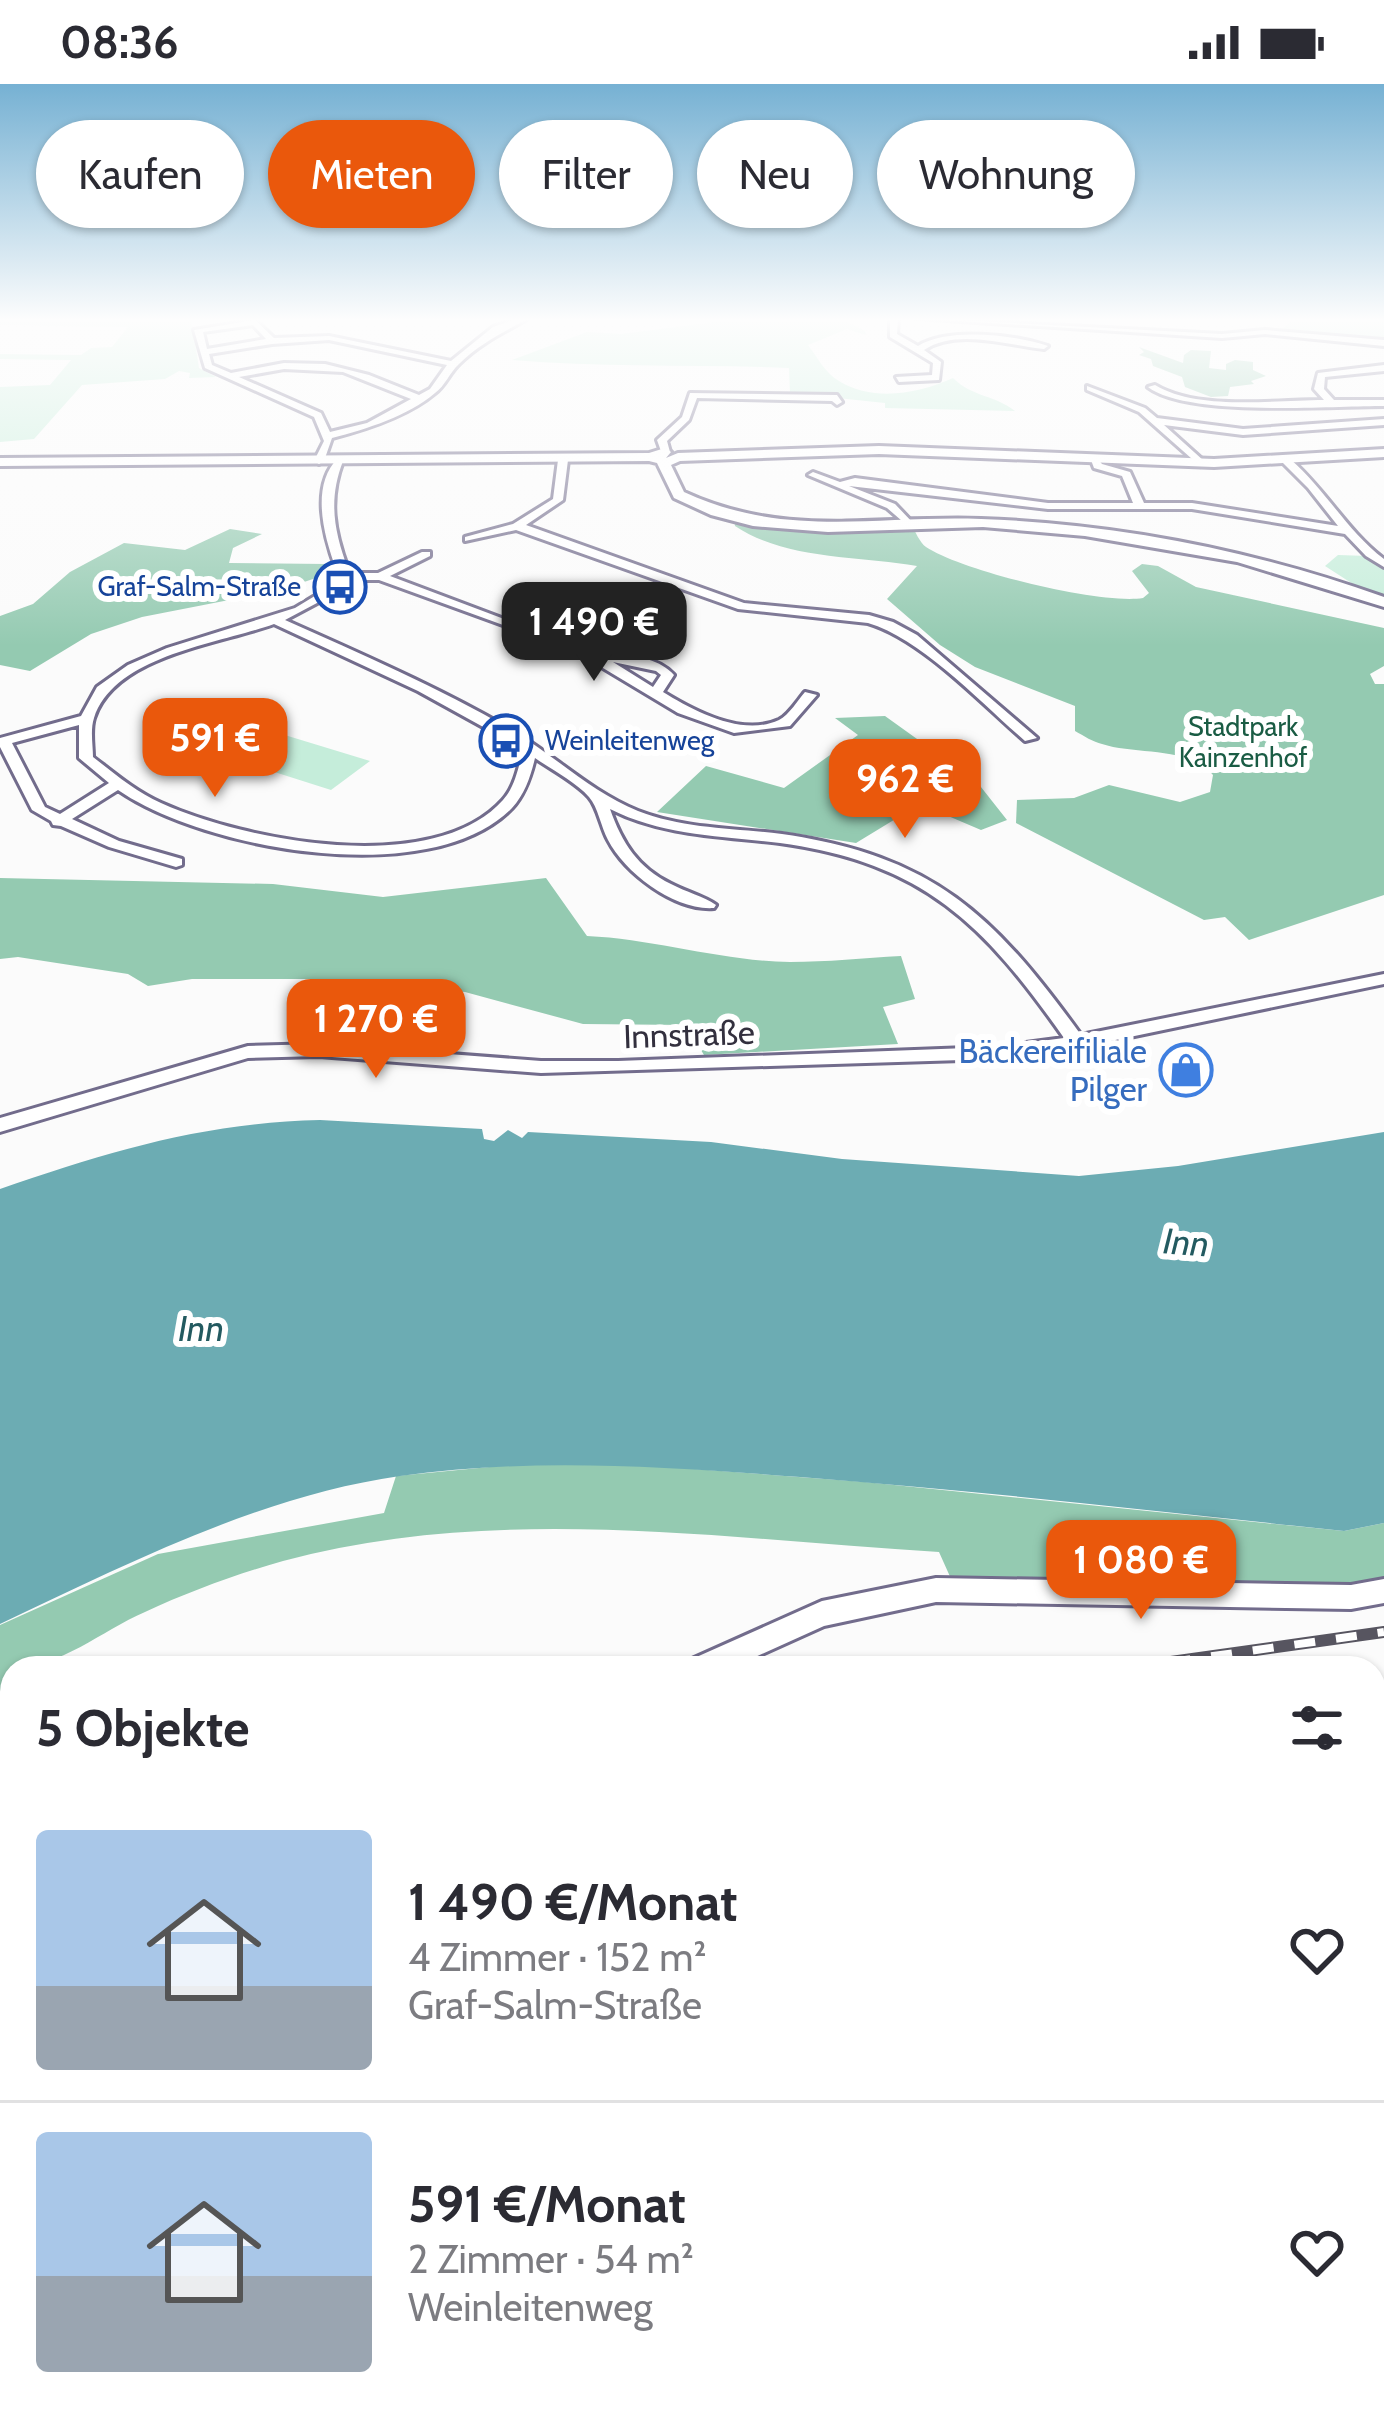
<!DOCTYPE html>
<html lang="de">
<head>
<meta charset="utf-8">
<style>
	body { margin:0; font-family:Cabin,sans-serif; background:#f2f2f3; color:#2b2b33; height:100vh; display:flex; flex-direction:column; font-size:45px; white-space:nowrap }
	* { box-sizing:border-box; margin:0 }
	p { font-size:39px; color:#7c7c81 }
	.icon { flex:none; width:66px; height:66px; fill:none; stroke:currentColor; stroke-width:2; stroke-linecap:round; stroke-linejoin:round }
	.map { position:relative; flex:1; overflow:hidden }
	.panel { position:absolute; left:0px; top:1572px; width:1386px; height:768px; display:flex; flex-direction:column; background:#fff; border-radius:36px 36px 0 0; box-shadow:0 3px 9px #0004 }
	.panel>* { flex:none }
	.top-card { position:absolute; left:36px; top:36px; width:1314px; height:108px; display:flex; gap:24px }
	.price { position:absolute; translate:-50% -102px; padding:0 27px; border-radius:24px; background:#ea580c; color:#fff; font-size:39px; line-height:78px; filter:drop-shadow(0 3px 6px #0008) }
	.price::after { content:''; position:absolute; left:50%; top:72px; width:36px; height:27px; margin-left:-18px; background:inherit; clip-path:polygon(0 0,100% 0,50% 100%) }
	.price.selected { background:#222; color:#fff }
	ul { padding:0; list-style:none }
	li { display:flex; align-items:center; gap:36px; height:300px; padding:0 36px }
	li+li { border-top:3px solid #e1e1e2 }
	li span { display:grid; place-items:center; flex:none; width:336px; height:240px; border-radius:12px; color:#555 }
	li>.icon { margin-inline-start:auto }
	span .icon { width:144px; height:144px; fill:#fffc; stroke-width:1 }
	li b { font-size:51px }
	h2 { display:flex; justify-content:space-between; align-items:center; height:144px; padding:0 36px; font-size:51px }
	.tag { padding:0 42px; border-radius:54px; background:#fff; box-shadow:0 3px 9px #0004; font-size:42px; line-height:108px }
	.tag.selected { background:#ea580c; color:#fff }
	.status { display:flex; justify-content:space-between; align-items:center; height:84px; padding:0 60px; background:#fff; direction:ltr }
	.status svg { height:33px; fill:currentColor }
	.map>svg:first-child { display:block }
	.green { fill:#c5edda }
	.forest { fill:#94cab1 }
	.water { fill:#6cacb3 }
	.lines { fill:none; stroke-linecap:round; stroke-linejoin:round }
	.minor-casing { stroke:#726c8c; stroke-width:6 }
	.tertiary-casing { stroke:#726c8c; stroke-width:6 }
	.minor { fill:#fff; fill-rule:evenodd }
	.tertiary { fill:#fff; fill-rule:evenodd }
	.rail-far1-casing { stroke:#575560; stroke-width:12 }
	.rail-casing { stroke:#575560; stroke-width:14 }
	.rail-far1 { stroke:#fff; stroke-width:8; stroke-dasharray:21; stroke-linecap:butt }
	.rail { stroke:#fff; stroke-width:9; stroke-dasharray:28; stroke-linecap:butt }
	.labels { text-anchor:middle; stroke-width:12; stroke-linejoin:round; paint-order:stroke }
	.far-transit-label { font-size:27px; fill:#164399; stroke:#fff; text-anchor:end }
	.far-park-label { font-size:27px; fill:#1a5c44; stroke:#fff }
	.street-label { font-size:33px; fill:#33303e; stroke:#fff }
	.shop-label { font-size:33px; fill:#366cbe; stroke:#fff; text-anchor:end }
	.water-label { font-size:36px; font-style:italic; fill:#235a60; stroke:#fff }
</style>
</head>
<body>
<div class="status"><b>08:36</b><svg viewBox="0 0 49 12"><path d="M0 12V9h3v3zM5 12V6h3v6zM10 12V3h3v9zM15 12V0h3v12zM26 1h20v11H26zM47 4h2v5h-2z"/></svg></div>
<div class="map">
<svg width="1384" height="2340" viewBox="0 0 1384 2340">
	<rect width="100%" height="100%" fill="#fbfbfb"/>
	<g class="green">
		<polygon points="0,234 191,234 199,284 216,293 189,294 190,289 179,287 165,295 82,301 34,355 0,358 0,303 50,301 71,276 0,275 0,270 81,271 91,264 112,263 128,243 0,241"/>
		<path d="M 746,234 L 840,234 L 865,247 L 866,251 L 847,245 L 808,261 C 818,274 825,289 839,297 C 873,318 918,310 953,294 C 972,313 995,311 1015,327 L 885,324 L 885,319 L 790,309 L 789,284 C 698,280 605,284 512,276 L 587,248 L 621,250 Z"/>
		<polygon points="1294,234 1384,234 1384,257 1279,248"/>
		<polygon points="1338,471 1368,472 1384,482 1384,512 1356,502 1325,482"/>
		<polygon points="265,645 370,677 331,706 224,672"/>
	</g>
	<g class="forest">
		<polygon points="1139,263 1183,279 1184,271 1191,266 1211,267 1209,284 1226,286 1226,280 1235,276 1253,278 1253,286 1266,292 1251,297 1254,300 1230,303 1228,312 1211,313 1185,303 1182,293 1153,282 1151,275 1139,271 1144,268"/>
		<path d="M 734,434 L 773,441 L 911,440 C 915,447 920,459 926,463 C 962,487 1101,521 1143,514 L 1149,509 L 1132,487 L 1142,480 L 1158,482 L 1196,503 L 1384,544 L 1384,582 L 1370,590 L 1375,600 L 1384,600 L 1384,811 L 1249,856 L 1225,833 L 1204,836 L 1016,739 L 1017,716 L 1074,714 L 1109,701 L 1180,718 L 1210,708 L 1213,691 C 1189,662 1135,671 1102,660 C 1093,658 1084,652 1075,647 L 1075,622 L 975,583 L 940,561 L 887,515 L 917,482 C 858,472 786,476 735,442 Z"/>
		<polygon points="230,445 262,450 233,464 229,479 327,480 325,491 280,506 142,533 91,550 30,587 0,581 0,532 33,520 70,488 124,459 185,466"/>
		<polygon points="885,632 977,698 1007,736 981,746 920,720 856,759 657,728 706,682 784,704 858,651 835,634"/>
		<path d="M 0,794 L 273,800 L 383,813 L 546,794 L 587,852 C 655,855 721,877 790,878 C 827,878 864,874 901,872 L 915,915 L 883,923 L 898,960 L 704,971 L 686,941 L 583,940 L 465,908 L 331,895 L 192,895 L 148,902 L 128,890 L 18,873 L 0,875 Z"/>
		<path d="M 616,1379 L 865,1398 L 1344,1447 L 1384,1439 L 1384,1516 L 952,1497 L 939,1468 C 722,1455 496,1419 283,1477 C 237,1490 188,1508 145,1528 C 101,1547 60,1584 12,1584 L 12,1599 L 0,1607 L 0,1541 L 158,1470 L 384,1429 L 396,1392 L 511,1381 Z"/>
		<polygon points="1384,1630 1384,2340 1028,2340 1026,2328 1374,2328 1374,1633"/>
	</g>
	<path class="water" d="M 320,1036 L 482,1045 L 484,1055 L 494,1057 L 508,1046 L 522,1054 L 528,1048 L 711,1058 L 842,1075 L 1079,1092 L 1178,1082 L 1384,1048 L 1384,1439 L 1344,1447 C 1163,1428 982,1407 800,1393 C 666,1383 534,1373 400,1392 C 260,1412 127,1480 0,1540 L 0,1105 C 110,1067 203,1039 320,1036 Z"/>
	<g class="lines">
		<g class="minor-casing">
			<g id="minor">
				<path d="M 518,234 L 529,234 C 504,248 480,259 459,280 C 450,288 445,302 435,309 C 408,332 367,345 332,354 L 324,377 L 319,380 L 314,377 L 324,357 L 314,333 L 205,284 L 194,246 L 255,236 L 274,254 L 329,252 L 451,277 L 493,243 ZM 253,241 L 266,255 L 207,265 L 203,248 ZM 329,256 L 447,281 L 430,305 L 419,311 L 369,291 L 325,280 L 284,279 L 231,289 L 212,281 L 209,270 L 272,260 ZM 284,285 L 343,288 L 411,315 L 367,339 L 330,348 L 321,329 L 239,293 Z"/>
				<path d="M 890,234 L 898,234 L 897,250 L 918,262 C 948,243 1016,251 1048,262 L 1044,265 C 1007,261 956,244 924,266 L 941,278 L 939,296 L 899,298 L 896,293 L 932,291 L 933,279 L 890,253 Z"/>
				<polygon points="915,234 1222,250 1265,246 1384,256 1384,262 1265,250 1222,254"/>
				<path d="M 1384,281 L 1384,287 L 1325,293 L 1324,305 L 1334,316 L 1384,316 L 1384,322 C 1329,322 1187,333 1148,303 L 1155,301 C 1198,327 1274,316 1324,316 L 1314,305 L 1318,289 Z"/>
				<polygon points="1087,302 1145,324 1157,334 1243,345 1384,335 1384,341 1243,351 1164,341 1204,377 1200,382 1139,328 1087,306"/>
				<polygon points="690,309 837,311 842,318 837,321 832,317 697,314 689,336 667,357 670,368 662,370 657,356 682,333"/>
				<path d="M 563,373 L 568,376 L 563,416 L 526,441 L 744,519 L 869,531 L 893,538 L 917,551 L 1037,654 L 1025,657 C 981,619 922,555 868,539 L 738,525 L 516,446 L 465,457 L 465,453 L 513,440 L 553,415 L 558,376 Z"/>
				<path d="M 1096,373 L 1102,380 L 1130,388 L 1144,419 L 1192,419 L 1338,442 L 1308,404 L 1281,377 L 1290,375 C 1325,405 1347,447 1384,475 L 1384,483 L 1366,472 L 1345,450 L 1192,425 L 1048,425 L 849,402 L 895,420 L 914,440 L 909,443 L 887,424 L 808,391 L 813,388 L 840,398 L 855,394 L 1048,419 L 1133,419 L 1122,392 L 1094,384 L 1091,376 Z"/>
				<path d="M 338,374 L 343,377 C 328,416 334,447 348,485 L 345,489 L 378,489 L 422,468 L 430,468 L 430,472 L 390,492 L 602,572 C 625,569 658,573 674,591 L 663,608 C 694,627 742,653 779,636 C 789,631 798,616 805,608 L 817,611 L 790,642 L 734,649 L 678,629 L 593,578 L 528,550 L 379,496 L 341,496 L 332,511 L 285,536 C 363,571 442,605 515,648 C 556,673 593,709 638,727 C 684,745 734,744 782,750 C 934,772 994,831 1081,951 L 1384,890 L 1384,900 L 1077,964 L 994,975 L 541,989 L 319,972 L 248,974 L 0,1048 L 0,1034 L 248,962 L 319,960 L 541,977 L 618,977 L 994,963 L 1064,954 C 984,840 924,779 780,759 C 722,752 663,752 610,725 C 622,759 638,784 671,800 C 686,808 703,812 716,821 L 714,824 C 675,827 625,789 608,756 C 601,743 598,723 589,713 C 576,698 552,686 535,674 C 531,691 525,710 512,724 C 431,807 205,766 118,706 L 72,735 L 119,757 L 182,775 L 182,781 L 176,783 L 109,763 L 61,742 L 53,741 L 51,737 L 32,726 L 0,663 L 0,654 L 81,632 L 97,603 L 128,581 L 167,564 L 295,524 L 323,507 L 336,485 C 324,452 310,402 338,374 ZM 274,540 L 418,607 L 523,665 C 519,682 515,703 503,716 C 433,794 245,757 161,719 C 136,708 115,690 93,673 C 93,661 90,646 94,634 C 115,571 219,560 274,540 ZM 613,578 L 656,587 L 661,591 L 653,603 ZM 79,641 L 79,674 L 109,699 L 60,730 L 45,723 L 12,659 Z"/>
				<polygon points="936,1494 1351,1501 1384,1495 1384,1519 1351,1525 936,1518 824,1542 731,1584 688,1584 692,1575 822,1517"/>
				<polygon points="12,2056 12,2094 0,2099 0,2061"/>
			</g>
		</g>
		<g class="tertiary-casing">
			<path id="tertiary" d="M 879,362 L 1214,375 L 1384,365 L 1384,373 L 1214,383 L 879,370 L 680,377 L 671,381 L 684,408 C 785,455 876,431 981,435 C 1119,440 1255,467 1384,513 L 1384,523 L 1237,478 L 1085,452 L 983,443 L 828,448 L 753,442 L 711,431 L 674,414 L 657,379 L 649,377 L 0,382 L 0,374 L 649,369 L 665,364 L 671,368 L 666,374 L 678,369 Z"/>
		</g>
		<use href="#minor" class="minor"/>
		<use href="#tertiary" class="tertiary"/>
		<g class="rail-far1-casing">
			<polyline id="rail-far1" points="1128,1584 1384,1548"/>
		</g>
		<g class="rail-casing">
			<polyline id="rail" points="0,2186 12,2175"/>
		</g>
		<use href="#rail-far1" class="rail-far1"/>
		<use href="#rail" class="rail"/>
	</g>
	<linearGradient id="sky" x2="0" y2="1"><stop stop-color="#76b1d3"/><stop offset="0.42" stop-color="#fdfdfd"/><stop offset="1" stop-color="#fdfdfd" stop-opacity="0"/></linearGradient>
	<rect width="1384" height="562" fill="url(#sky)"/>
	<defs>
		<g id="bus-ring" transform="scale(2.7)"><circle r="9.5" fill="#fff" stroke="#1a4fb4" stroke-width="1.5"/><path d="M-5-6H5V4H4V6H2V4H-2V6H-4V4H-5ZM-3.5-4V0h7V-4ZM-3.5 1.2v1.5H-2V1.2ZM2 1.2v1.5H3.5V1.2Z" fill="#1a4fb4"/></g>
		<g id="shop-ring" transform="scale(2.7)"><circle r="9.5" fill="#fff" stroke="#3f7fe0" stroke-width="1.5"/><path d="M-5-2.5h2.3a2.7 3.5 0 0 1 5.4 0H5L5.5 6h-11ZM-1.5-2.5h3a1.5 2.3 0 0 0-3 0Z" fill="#3f7fe0"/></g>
	</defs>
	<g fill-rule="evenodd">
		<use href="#bus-ring" x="340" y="503"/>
		<use href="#bus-ring" x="506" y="657"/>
		<use href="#shop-ring" x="1186" y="986"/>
	</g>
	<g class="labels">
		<g class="far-transit-label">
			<text x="301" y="512">Graf-Salm-Straße</text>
			<text x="545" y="666" text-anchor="start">Weinleitenweg</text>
		</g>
		<g class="far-park-label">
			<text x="1243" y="652">Stadtpark<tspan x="1243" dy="31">Kainzenhof</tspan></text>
		</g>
		<g class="street-label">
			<text transform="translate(689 950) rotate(-2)" y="12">Innstraße</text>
		</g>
		<g class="shop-label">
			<text x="1147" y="979">Bäckereifiliale<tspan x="1147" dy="38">Pilger</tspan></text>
		</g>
		<g class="water-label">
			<text transform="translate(1186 1158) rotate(4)" y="13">Inn</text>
			<text x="201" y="1257">Inn</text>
		</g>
	</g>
</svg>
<b class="price selected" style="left:594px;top:600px">1 490 €</b>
<b class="price" style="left:215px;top:716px">591 €</b>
<b class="price" style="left:905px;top:757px">962 €</b>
<b class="price" style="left:376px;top:997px">1 270 €</b>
<b class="price" style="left:1141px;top:1538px">1 080 €</b>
<div class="top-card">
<a class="tag">Kaufen</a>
<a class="tag selected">Mieten</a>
<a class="tag">Filter</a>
<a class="tag">Neu</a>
<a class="tag">Wohnung</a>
</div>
<section class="panel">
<h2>5 Objekte<svg class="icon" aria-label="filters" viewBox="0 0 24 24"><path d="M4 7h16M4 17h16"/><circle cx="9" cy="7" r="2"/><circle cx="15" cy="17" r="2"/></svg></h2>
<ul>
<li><span style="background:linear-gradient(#a9c7e8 65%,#9aa5b1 0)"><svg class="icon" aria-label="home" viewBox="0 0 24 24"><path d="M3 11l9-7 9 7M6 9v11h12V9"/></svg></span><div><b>1 490 €/Monat</b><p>4 Zimmer · 152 m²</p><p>Graf-Salm-Straße</p></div><svg class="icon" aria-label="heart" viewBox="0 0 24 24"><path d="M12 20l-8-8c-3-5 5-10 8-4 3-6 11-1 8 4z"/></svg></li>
<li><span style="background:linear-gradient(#a9c7e8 60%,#9aa5b1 0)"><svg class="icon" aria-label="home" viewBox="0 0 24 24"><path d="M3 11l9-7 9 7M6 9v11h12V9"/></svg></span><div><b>591 €/Monat</b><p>2 Zimmer · 54 m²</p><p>Weinleitenweg</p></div><svg class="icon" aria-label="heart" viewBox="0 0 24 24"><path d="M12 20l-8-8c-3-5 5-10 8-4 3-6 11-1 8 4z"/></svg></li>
</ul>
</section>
</div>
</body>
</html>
